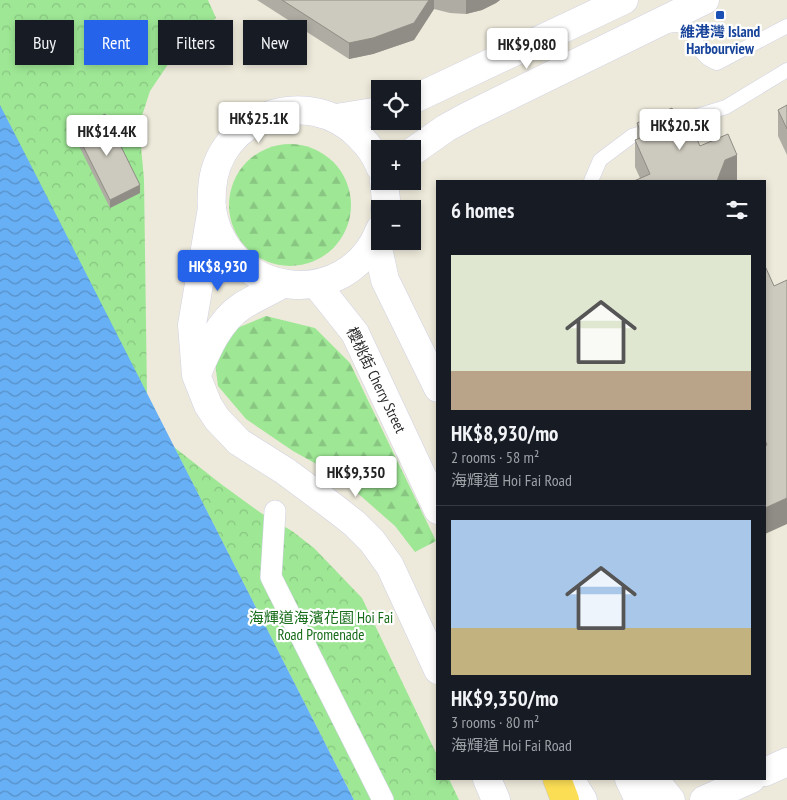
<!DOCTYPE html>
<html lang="en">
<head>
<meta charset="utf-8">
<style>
	body { margin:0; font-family:"PT Sans Narrow","Noto Sans TC",sans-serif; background:#242831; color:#f1f3f6; height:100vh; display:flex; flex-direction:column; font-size:19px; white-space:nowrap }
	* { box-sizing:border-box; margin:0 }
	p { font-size:16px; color:#9ea1a6 }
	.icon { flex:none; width:28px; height:28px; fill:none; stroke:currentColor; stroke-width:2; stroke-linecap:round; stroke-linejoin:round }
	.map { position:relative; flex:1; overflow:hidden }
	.details { position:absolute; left:436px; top:180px; width:330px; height:600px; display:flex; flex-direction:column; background:#171b24; border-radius:0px; box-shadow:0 2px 8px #0003 }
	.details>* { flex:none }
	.top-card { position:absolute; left:15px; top:20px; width:346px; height:45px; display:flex; gap:10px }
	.controls { position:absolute; left:371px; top:80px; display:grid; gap:10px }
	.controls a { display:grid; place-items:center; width:50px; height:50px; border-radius:0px; background:#171b24; box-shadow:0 2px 8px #0003; font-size:25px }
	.price { position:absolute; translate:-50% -42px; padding:0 11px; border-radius:5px; background:#fff; color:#222; font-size:16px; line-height:32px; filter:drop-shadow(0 1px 2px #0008) }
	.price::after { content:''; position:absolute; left:50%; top:30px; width:15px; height:11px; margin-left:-8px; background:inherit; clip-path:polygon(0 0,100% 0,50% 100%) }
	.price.selected { background:#2563eb; color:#fff }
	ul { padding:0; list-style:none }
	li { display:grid; align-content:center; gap:10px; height:265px; padding:0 15px }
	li+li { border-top:1px solid #363941 }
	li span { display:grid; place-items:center; height:155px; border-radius:0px; color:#555 }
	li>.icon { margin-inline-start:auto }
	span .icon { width:90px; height:90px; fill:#fffc; stroke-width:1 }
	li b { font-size:21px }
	h2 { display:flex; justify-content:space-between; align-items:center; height:60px; padding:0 15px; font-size:21px }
	.chip { padding:0 18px; border-radius:0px; background:#171b24; box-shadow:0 2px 8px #0003; font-size:18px; line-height:45px }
	.chip.selected { background:#2563eb; color:#fff }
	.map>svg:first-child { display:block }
	.forest { fill:url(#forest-firs) }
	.park { fill:url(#park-crowns) }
	.water { fill:url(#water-waves) }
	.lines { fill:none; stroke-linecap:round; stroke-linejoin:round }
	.service-casing { stroke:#d1d1e4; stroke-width:15 }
	.pedestrian-casing { stroke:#d1d1e4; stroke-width:22 }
	.minor-casing { stroke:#d1d1e4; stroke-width:29 }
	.tertiary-casing { stroke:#d1d1e4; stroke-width:29 }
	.secondary-casing { stroke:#d1d1e4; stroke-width:29 }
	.trunk-casing { stroke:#ccc; stroke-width:29 }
	.service { stroke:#fff; stroke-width:14 }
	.pedestrian { stroke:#fff; stroke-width:21 }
	.minor { stroke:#fff; stroke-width:28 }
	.tertiary { stroke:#fff; stroke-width:28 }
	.secondary { stroke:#fff; stroke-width:28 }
	.trunk { stroke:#fcde55; stroke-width:28 }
	.wall { fill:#afada3 }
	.shaded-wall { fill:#8f8d85 }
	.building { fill:#ccc9be; stroke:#8f8d85 }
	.transit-dot { fill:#1a4fb4; stroke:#fff; stroke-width:2 }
	.labels { text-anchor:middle; stroke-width:4.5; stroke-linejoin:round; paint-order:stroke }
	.transit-label { font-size:15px; font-weight:bold; fill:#164399; stroke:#fff }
	.street-label { font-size:15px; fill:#2a2a2a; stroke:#fff }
	.park-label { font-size:15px; fill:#166c18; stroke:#fff }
</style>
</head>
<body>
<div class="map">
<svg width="787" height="800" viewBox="0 0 787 800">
	<defs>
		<pattern id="forest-firs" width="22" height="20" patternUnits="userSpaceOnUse" patternTransform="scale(1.25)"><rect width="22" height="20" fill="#9ee795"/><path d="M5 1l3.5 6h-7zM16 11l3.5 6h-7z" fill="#88c681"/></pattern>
		<pattern id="park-crowns" width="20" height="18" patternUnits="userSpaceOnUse" patternTransform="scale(1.25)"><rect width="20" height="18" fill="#9ee795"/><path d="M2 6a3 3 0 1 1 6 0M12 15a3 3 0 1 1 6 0" fill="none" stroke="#88c681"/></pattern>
		<pattern id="water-waves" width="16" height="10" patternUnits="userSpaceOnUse" patternTransform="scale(1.25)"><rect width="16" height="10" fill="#68b0f5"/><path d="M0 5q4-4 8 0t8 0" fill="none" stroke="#568fc7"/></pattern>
	</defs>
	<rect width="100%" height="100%" fill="#edeadb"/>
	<g class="forest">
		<circle cx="290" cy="205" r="61"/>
		<polygon points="266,316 315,328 350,363 436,541 415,552 395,526 338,476 293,451 246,419 218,386 214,355 230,331"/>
	</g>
	<g class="park">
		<polygon points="0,0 208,0 216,18 173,57 150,91 139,125 144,179 147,395 0,106"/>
		<polygon points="174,447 221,484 261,513 292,531 314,548 362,598 437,755 438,779 449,779 459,800 354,800"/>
	</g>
	<polygon class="water" points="0,105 40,183 354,800 0,800"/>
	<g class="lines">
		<g class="service-casing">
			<g id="service">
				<path d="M 665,26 C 670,26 677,24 681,26 C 699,32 694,56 717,63 L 787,26"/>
				<polyline points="591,181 600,160 632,136 726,107 787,70"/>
			</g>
		</g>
		<g class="pedestrian-casing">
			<polyline id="pedestrian" points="275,511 271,577 383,800"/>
		</g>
		<g class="minor-casing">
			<g id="minor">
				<polyline points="212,208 192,325 196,375 208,405 217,419 239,442 285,471 336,509 355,524 372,541 390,566 438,670"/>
				<path d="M 197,374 C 207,350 219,321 242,306 C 255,298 270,291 283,284"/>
				<polyline points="765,772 787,762"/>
				<polyline points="487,779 496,800"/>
				<polyline points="704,800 751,779"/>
			</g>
		</g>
		<g class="tertiary-casing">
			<g id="tertiary">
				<polyline points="412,100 624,0"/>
				<polyline points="336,118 380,111"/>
				<polyline points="412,152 446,128 468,116 705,0"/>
			</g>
		</g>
		<g class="secondary-casing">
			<g id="secondary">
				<path d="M 380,167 C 376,155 368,145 359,136 C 308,84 216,116 212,190 C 212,196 211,203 212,209 C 226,298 347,314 380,229"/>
				<polyline points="384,181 386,200 385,209"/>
				<polyline points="376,239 385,280 438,388"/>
				<polyline points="316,284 355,333 438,510"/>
				<polyline points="570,779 583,800"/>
				<polyline points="629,779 639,800"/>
				<polyline points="654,779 671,800"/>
			</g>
		</g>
		<g class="trunk-casing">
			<polyline id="trunk" points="557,779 565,800"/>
		</g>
		<use href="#service" class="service"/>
		<use href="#pedestrian" class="pedestrian"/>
		<use href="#minor" class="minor"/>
		<use href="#tertiary" class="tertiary"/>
		<use href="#secondary" class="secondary"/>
		<use href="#trunk" class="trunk"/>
	</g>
	<g class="wall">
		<polygon points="257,0 500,0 496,3 482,10 466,14 450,13 434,9 414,40 373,54 349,59"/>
		<polygon points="787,105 787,155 778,136 778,110"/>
		<polygon points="678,121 700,146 737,181 634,181 640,178 635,167 635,140 637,140 637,123"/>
		<polygon points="75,130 140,193 110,208 75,138"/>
	</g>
	<g class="shaded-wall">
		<polygon points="429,0 434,0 434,9 414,40 373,54 349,59 349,43"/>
		<polygon points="466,0 500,0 496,3 482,10 466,14"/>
		<polygon points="737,155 737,181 717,181 725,160"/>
		<polygon points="140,185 140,193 110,208 110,200"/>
		<polygon points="787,498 787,524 765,534 765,508"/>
	</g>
	<g class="building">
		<polygon points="282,0 429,0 414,23 373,38 349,43"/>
		<polygon points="787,105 787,129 778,110"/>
		<polygon points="672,108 678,121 687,117 700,146 728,134 737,155 725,160 717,181 634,181 650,174 635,140 643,137 637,123"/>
		<polygon points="105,114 140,185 110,200 75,130"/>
		<polygon points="765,266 774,286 787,280 787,498 765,508 765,446 767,445 765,440"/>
	</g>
	<rect class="transit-dot" x="715" y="10" width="10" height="10" rx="2.5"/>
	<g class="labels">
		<g class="transit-label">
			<text x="720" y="37">維港灣 Island<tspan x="720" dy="17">Harbourview</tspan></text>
		</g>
		<g class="street-label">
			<text transform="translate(376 380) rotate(64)" y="5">櫻桃街 Cherry Street</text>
		</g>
		<g class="park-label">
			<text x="321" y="623">海輝道海濱花園 Hoi Fai<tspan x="321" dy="17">Road Promenade</tspan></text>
		</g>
	</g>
</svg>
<div class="controls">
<a><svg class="icon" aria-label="locate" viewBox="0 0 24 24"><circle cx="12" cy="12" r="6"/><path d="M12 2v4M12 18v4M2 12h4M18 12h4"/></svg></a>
<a>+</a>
<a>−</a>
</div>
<b class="price" style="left:527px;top:70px">HK$9,080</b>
<b class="price" style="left:259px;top:144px">HK$25.1K</b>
<b class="price" style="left:680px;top:151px">HK$20.5K</b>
<b class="price" style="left:107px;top:157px">HK$14.4K</b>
<b class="price selected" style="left:218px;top:292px">HK$8,930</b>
<b class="price" style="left:356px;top:498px">HK$9,350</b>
<div class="top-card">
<a class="chip">Buy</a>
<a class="chip selected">Rent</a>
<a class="chip">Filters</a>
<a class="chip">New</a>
</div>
<section class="details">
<h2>6 homes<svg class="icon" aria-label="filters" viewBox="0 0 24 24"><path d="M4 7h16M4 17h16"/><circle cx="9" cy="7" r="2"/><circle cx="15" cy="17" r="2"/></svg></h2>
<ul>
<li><span style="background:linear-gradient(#dfe7d0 75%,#b9a48a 0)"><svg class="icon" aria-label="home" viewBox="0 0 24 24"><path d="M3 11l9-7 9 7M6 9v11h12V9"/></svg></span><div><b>HK$8,930/mo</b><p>2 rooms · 58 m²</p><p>海輝道 Hoi Fai Road</p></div></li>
<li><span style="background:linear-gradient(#a9c7e8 70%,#c2b280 0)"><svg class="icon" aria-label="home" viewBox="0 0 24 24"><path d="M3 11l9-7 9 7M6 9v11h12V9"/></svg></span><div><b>HK$9,350/mo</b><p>3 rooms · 80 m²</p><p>海輝道 Hoi Fai Road</p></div></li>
</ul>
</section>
</div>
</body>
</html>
